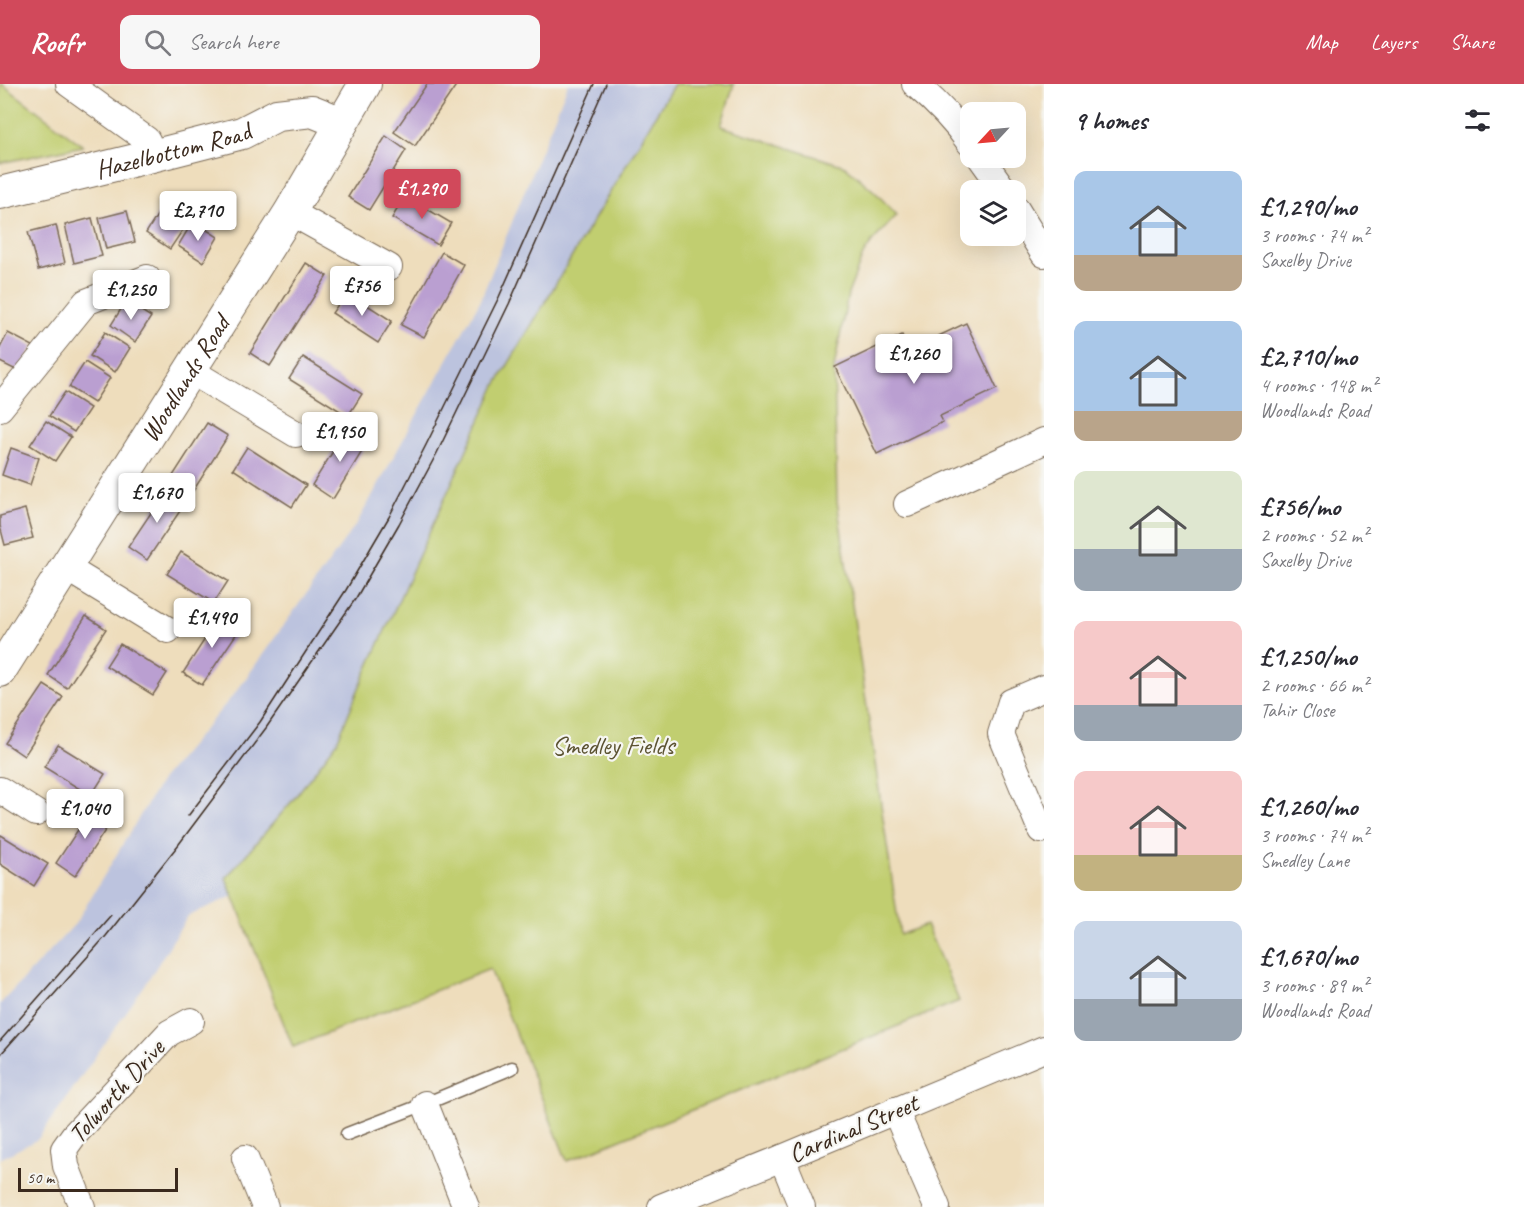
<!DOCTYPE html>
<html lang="en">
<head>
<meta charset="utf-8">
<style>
	body { margin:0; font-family:Caveat,sans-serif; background:#f7f7f7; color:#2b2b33; height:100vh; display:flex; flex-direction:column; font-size:22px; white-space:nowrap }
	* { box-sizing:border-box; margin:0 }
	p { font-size:20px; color:#7c7c81 }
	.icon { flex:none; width:33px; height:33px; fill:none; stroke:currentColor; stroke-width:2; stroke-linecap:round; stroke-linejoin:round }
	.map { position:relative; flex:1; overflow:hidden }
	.details { display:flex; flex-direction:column; background:#fff; width:480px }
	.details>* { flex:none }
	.needle { width:39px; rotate:244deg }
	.buttons { position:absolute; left:960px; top:18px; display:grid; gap:12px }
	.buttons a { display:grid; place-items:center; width:66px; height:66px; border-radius:12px; background:#fff; box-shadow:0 6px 24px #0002; font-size:30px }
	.scale { position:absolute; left:18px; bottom:15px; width:160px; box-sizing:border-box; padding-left:6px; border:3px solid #3b2a1e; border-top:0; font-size:16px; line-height:21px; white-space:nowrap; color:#3b2a1e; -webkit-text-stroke:4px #f6f6f2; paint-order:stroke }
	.price { position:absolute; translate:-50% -51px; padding:0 14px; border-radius:6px; background:#fff; color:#222; font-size:20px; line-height:39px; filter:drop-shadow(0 2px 3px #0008) }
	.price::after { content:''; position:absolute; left:50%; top:36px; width:18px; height:14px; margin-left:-9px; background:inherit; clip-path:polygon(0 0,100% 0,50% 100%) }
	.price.selected { background:#d1495b; color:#fff }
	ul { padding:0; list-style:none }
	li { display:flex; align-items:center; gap:18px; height:150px; padding:0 30px }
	li span { display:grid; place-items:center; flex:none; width:168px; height:120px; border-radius:12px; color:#555 }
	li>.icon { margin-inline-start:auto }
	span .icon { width:72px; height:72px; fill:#fffc; stroke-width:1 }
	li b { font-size:26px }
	h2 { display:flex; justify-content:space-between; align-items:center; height:72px; padding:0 30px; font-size:26px }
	header { display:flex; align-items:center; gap:36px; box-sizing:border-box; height:84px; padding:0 30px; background:#d1495b; color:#fff }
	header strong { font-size:28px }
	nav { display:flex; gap:33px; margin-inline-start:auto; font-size:21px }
	.search { width:420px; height:54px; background:#f7f7f7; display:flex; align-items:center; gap:15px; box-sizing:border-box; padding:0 21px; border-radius:12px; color:#7c7c81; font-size:22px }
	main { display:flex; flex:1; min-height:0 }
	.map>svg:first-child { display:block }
	.industrial { fill:#bcc3de }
	.green { fill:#c1ce70; stroke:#7e7c47; stroke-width:1.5 }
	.building { fill:#ba9fd1 }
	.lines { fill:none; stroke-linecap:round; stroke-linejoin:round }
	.service-casing { stroke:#7a6955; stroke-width:15 }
	.minor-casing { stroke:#7a6955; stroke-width:28 }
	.tertiary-casing { stroke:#7a6955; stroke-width:34 }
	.service { stroke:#fff; stroke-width:12 }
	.minor { stroke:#fff; stroke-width:26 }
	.tertiary { stroke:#fff; stroke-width:32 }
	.tram { stroke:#3b2a1e; stroke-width:1.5 }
	.labels { text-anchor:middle; stroke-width:4.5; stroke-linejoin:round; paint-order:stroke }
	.street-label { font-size:26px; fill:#3b2a1e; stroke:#f6f6f2 }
	.park-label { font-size:26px; fill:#5c5332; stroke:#f6f6f2 }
</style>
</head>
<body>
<header>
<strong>Roofr</strong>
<div class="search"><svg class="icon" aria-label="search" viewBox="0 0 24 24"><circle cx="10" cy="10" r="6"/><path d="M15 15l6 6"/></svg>Search here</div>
<nav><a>Map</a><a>Layers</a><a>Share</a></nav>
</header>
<main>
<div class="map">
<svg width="1044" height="1123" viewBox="0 0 1044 1123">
	<rect width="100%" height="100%" fill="#f6f6f2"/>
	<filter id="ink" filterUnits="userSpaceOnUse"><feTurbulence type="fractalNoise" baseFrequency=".0167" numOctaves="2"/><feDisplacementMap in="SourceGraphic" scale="12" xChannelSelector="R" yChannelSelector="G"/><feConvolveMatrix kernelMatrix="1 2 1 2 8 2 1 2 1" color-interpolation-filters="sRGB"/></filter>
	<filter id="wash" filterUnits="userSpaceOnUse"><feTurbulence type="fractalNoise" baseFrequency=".008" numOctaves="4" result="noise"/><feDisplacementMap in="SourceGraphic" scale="24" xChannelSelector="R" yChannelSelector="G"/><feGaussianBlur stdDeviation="1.35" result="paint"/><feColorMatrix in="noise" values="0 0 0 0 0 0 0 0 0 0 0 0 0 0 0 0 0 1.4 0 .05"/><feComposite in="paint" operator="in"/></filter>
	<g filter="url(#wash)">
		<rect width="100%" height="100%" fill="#eeddbc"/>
		<polygon class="industrial" points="568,0 700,0 669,87 256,802 188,832 147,898 38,1055 0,1075 0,920 75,840 162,695 236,608 357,439 480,217"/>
		<g class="green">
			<polygon points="0,0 2,0 83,62 0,79"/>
			<polygon points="674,0 734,0 721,42 845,82 875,108 897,131 872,158 863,171 848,210 834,284 837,417 900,851 926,841 959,917 567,1077 490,885 293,963 226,794 293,716 337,658 359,604 496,301"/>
		</g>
		<g id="blocks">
			<g class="building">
				<polygon points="427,0 457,0 415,62 394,48"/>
				<polygon points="386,52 406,66 369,126 348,113"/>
				<polygon points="405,112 451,139 438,161 392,134"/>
				<polygon points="161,125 186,141 170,165 146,149"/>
				<polygon points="127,127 135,158 106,165 99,134"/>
				<polygon points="92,134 102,172 74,179 65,141"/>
				<polygon points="193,137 218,153 203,178 178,162"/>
				<polygon points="56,141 65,179 38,186 28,148"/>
				<polygon points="442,168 464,181 424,253 401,241"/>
				<polygon points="306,179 327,192 270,282 250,269"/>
				<polygon points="347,208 392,237 378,259 332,229"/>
				<polygon points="126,217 151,233 135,258 111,241"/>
				<polygon points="966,239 997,305 940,332 943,338 877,370 835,283 902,251 909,266"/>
				<polygon points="105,248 130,264 115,288 90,272"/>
				<polygon points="8,249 33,262 20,288 0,278 0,264"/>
				<polygon points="303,273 362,310 348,332 289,295"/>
				<polygon points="85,278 110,294 94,319 69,303"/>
				<polygon points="65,308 90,324 74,348 49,332"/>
				<polygon points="46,337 71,353 55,377 30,361"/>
				<polygon points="207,339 228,352 190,412 169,398"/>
				<polygon points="348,343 369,356 333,415 312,401"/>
				<polygon points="247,363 306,401 292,423 233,385"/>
				<polygon points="11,364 39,374 30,401 2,391"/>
				<polygon points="167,405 186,418 147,476 128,463"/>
				<polygon points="25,425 33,454 5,461 0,442 0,432"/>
				<polygon points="181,468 228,497 214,519 167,490"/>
				<polygon points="221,530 241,543 202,601 183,589"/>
				<polygon points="86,532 106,545 67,604 48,591"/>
				<polygon points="120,560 167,589 153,611 106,582"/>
				<polygon points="44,601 63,613 24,672 5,659"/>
				<polygon points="58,661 105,690 91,712 44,683"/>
				<polygon points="95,720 114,733 75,792 56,779"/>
				<polygon points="1,751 48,780 34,802 0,780 0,753"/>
			</g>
		</g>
	</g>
	<g filter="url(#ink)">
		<use href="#blocks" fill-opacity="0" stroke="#7a6955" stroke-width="1.5"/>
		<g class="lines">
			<g class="service-casing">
				<polyline id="service" points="347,1050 425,1020 512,984"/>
			</g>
			<g class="minor-casing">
				<g id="minor">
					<polyline points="69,0 147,56 152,72"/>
					<path d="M 915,0 C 936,18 954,36 970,59"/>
					<polyline points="981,74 1004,106"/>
					<polyline points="1016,125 1044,170"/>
					<polyline points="290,128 389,183"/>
					<polyline points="189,286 296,350"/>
					<polyline points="0,324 86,218 147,194"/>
					<polyline points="907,420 1044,357"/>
					<polyline points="65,483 168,546"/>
					<polyline points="1044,604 1011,618 1001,650 1041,746 1044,745"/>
					<polyline points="0,706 36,729"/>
					<polyline points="425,1020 466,1123"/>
					<polyline points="895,1026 937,1123"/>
					<polyline points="245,1074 265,1123"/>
					<polyline points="782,1074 802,1123"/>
					<polyline points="82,1123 66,1082 64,1065 74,1051 169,949 191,937"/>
					<polyline points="661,1123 782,1074 1044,965"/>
				</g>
			</g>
			<g class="tertiary-casing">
				<g id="tertiary">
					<path id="s1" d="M 0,109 L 152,72 L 242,49 L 277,31 L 312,27 L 342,39"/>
					<path id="s2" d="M 0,587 L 290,128 L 365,0"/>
				</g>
			</g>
			<use href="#service" class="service"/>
			<use href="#minor" class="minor"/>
			<use href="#tertiary" class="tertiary"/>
			<g class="tram">
				<polyline points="188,732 260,638 346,506 389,433 426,361 499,213 594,0"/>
				<polyline points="0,957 111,831"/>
				<polyline points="0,971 106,852 179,760 266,644 356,514 399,440 437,369 509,220 606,0"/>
			</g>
		</g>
	</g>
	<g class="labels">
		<g class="street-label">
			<text dy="9" stroke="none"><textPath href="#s1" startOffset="178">Hazelbottom Road</textPath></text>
			<text dy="9" stroke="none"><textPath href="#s2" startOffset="346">Woodlands Road</textPath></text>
			<text transform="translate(116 1007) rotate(-48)" y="9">Tolworth Drive</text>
			<text transform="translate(853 1044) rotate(-23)" y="9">Cardinal Street</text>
		</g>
		<g class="park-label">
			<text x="613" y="670">Smedley Fields</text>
		</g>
	</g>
</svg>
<div class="buttons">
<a><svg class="needle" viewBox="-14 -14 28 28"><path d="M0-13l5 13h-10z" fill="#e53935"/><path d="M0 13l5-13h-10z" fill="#7c7c81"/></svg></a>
<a><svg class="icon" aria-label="layers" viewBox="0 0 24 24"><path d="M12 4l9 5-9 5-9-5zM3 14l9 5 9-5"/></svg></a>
</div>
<div class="scale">50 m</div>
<b class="price selected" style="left:422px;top:136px">£1,290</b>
<b class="price" style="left:198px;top:158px">£2,710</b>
<b class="price" style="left:362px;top:233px">£756</b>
<b class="price" style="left:131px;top:237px">£1,250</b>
<b class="price" style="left:914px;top:301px">£1,260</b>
<b class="price" style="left:340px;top:379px">£1,950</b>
<b class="price" style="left:157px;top:440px">£1,670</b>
<b class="price" style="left:212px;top:565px">£1,490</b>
<b class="price" style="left:85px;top:756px">£1,040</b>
</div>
<section class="details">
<h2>9 homes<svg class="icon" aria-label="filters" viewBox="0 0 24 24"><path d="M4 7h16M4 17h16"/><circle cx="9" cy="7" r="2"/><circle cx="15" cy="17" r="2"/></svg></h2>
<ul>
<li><span style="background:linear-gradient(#a9c7e8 70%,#b9a48a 0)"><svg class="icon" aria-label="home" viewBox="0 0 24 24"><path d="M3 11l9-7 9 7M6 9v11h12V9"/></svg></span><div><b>£1,290/mo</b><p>3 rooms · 74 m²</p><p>Saxelby Drive</p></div></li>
<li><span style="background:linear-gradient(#a9c7e8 75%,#b9a48a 0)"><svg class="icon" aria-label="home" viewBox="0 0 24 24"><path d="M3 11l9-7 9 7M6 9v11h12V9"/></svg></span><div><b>£2,710/mo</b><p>4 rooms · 148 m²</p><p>Woodlands Road</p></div></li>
<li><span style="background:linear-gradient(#dfe7d0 65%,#9aa5b1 0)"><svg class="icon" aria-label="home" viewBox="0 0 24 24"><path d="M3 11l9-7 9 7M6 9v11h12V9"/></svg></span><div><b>£756/mo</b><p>2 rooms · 52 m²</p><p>Saxelby Drive</p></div></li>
<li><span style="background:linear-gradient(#f6c9c9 70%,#9aa5b1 0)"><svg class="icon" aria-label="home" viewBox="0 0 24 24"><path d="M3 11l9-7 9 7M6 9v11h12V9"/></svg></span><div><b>£1,250/mo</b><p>2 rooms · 66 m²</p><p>Tahir Close</p></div></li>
<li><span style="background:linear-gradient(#f6c9c9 70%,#c2b280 0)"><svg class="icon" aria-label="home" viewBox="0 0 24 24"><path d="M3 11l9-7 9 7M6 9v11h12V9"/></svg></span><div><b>£1,260/mo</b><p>3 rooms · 74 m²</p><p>Smedley Lane</p></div></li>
<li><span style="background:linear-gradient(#c9d6e8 65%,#9aa5b1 0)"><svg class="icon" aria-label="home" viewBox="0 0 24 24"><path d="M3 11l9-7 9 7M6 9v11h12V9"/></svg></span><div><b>£1,670/mo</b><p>3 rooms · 89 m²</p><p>Woodlands Road</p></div></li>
</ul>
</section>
</main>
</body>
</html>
